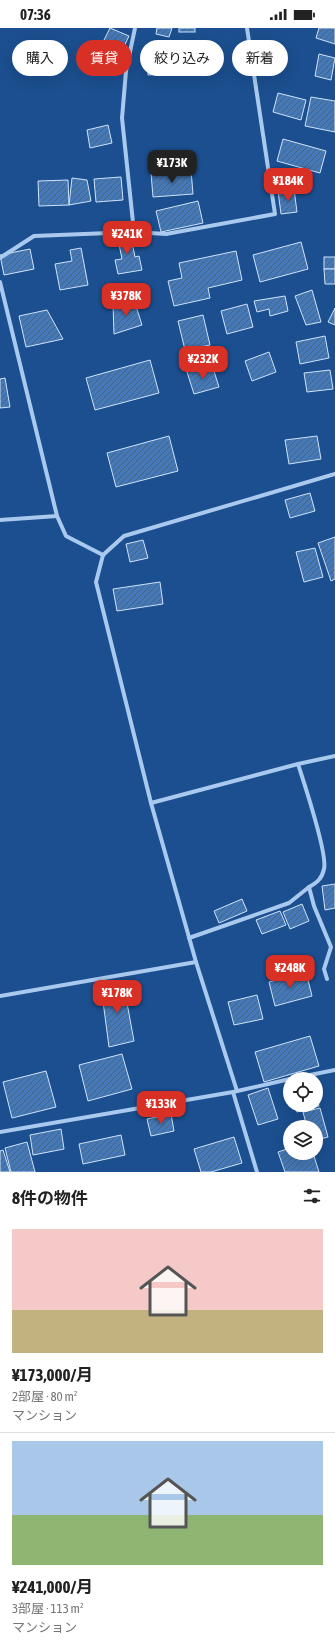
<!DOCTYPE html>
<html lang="ja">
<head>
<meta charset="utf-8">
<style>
	body { margin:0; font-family:"Asap Condensed","Noto Sans JP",sans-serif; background:#f2f2f2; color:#222; height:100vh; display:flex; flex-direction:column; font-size:15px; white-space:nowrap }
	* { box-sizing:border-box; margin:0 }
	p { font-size:13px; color:#767676 }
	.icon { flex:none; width:22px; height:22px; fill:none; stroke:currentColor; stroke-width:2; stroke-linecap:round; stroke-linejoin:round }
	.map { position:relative; height:1144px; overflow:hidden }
	.drawer { display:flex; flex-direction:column; background:#fff; flex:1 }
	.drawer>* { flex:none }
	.banner { position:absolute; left:12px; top:12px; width:311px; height:36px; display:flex; gap:8px }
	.controls { position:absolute; left:283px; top:1044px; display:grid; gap:8px }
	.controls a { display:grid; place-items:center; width:40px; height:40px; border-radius:50%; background:#fff; box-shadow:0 4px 16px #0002; font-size:20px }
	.price { position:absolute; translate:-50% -34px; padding:0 9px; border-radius:8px; background:#d93025; color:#fff; font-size:13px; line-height:26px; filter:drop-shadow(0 1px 2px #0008) }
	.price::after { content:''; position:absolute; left:50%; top:24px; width:12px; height:9px; margin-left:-6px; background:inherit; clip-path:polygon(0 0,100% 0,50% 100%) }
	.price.current { background:#222; color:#fff }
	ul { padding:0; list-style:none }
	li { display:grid; align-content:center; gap:8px; height:212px; padding:0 12px }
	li+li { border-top:1px solid #e0e0e0 }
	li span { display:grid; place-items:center; height:124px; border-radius:0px; color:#555 }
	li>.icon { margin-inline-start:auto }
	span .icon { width:72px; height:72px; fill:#fffc; stroke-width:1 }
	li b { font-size:17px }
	h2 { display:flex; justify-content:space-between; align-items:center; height:48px; padding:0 12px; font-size:17px }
	.tag { padding:0 14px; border-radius:18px; background:#fff; box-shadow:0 4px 16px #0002; font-size:14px; line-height:36px }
	.tag.current { background:#d93025; color:#fff }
	.status { display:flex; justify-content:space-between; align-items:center; height:28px; padding:0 20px; background:#fff; direction:ltr }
	.status svg { height:11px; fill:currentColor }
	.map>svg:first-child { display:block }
	.building { fill:url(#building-hatch); stroke:#cfe3fa }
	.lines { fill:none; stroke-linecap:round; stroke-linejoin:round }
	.minor { stroke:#a9c9ee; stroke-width:4 }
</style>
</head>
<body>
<div class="status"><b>07:36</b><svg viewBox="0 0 49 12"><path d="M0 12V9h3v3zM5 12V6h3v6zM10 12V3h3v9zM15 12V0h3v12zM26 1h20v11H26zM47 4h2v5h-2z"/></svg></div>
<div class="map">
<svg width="335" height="1144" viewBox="0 0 335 1144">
	<defs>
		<pattern id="building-hatch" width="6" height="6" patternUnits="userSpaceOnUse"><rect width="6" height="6" fill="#4478b7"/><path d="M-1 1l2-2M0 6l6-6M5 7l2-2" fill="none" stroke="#486282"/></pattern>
	</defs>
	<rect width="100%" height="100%" fill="#1b4f8f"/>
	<g class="building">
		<polygon points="110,0 129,8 119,29 100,20"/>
		<polygon points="157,0 172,0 169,9 156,6"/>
		<rect x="179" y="0" width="16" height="4"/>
		<polygon points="319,0 335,0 335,16 316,10"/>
		<polygon points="319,26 335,30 331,52 315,48"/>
		<polygon points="148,31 160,31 161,46 148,47"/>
		<polygon points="278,65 306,72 301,92 273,84"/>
		<polygon points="311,69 335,73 335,104 305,98"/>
		<polygon points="108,97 112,115 90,120 87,102"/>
		<polygon points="283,111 326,123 320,145 277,133"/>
		<polygon points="191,142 193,166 153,169 151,145"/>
		<polygon points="121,149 123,172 96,174 94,151"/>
		<polygon points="72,150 87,152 91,173 69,177"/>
		<polygon points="68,152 69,177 39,178 38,153"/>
		<polygon points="294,161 297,184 281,186 278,163"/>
		<polygon points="198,173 203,195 161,204 156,183"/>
		<polygon points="130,204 135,229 139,228 142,242 118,246 115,232 122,231 117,206"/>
		<polygon points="301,214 308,241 260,254 253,227"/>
		<polygon points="81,220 88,257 60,262 55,236 72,233 70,222"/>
		<polygon points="30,221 34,241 4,247 0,227"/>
		<polygon points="236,223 242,252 208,260 210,270 174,278 168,253 182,250 179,235"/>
		<rect x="324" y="229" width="11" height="12"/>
		<polygon points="324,241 335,241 335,256 325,256"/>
		<polygon points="312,262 321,294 306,297 295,268"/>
		<polygon points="285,268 288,283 270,288 269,281 257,284 254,273"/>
		<polygon points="135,275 142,297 114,306 113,276"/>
		<polygon points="247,276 253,299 227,306 221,283"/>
		<polygon points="335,280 335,297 328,294"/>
		<polygon points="47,282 63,311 26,319 19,288"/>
		<polygon points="203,287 210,317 185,322 178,293"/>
		<polygon points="325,308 329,330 300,336 296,314"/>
		<polygon points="269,324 276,344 252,353 245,333"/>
		<polygon points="150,332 159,365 95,382 86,350"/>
		<polygon points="212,337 219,359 194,366 187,344"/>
		<polygon points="330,342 333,361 307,364 304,345"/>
		<polygon points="5,350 10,379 0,380 0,351"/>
		<polygon points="169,408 178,443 116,459 107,425"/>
		<polygon points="317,408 321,431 289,436 285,412"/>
		<polygon points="310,465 315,483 290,490 285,472"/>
		<polygon points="335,509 335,551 331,553 318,515"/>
		<polygon points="143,512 148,530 130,534 126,516"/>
		<polygon points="315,520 323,549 304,554 296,524"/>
		<polygon points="160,554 163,576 117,583 113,561"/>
		<polygon points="335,856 335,880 325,882 322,858"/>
		<polygon points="242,871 247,883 219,895 214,883"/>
		<polygon points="302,876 309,893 290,901 283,884"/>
		<polygon points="280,883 286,897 262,906 256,892"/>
		<polygon points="306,944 312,968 275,978 269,954"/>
		<polygon points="123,953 134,1013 109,1019 101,958"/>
		<polygon points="257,967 263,991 234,997 228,974"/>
		<polygon points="310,1008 319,1038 264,1054 255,1024"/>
		<polygon points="122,1026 132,1061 88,1073 79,1037"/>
		<polygon points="46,1043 56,1079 12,1090 3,1054"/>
		<polygon points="268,1060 278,1091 258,1097 248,1067"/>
		<polygon points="316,1066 319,1078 297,1084 295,1077 316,1077"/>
		<polygon points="320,1080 328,1109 316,1112 316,1099 307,1099 303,1084"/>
		<polygon points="171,1086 174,1103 151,1108 147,1091"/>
		<polygon points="61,1101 64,1121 33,1127 30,1107"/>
		<polygon points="121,1107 125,1127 83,1136 79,1116"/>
		<polygon points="234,1109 242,1135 211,1144 201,1144 194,1121"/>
		<polygon points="27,1114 35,1144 11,1144 5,1120"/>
		<polygon points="290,1120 290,1125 313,1125 319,1144 285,1144 278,1124"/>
		<polygon points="3,1122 10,1144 0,1144 0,1123"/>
	</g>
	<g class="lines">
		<g class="minor">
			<polyline points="134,204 166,206 275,186 247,0"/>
			<polyline points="0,230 34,208 134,204 122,90 126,43 135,0"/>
			<polyline points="0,254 57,488 66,508 103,527"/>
			<polyline points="0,492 57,488"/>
			<path d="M 298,736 C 304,755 328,826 324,841 C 322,850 318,854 309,859 L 314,878 L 331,919 L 324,941 L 327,951"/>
			<polyline points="151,775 298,736 335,728"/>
			<polyline points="189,910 289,875 309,859"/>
			<polyline points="0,968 196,934"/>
			<polyline points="290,1051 335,1042"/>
			<polyline points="237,1063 196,934 151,775 96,554 103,527 124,508 335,446"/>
			<polyline points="233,1064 257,1144"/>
			<polyline points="0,1104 233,1064 290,1051"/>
		</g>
	</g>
</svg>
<div class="controls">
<a><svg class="icon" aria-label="locate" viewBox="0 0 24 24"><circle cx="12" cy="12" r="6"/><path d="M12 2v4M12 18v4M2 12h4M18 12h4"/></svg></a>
<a><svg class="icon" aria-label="layers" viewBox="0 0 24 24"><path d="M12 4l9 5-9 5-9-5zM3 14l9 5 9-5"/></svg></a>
</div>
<b class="price current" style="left:172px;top:156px">¥173K</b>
<b class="price" style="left:288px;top:174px">¥184K</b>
<b class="price" style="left:127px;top:227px">¥241K</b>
<b class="price" style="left:126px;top:289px">¥378K</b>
<b class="price" style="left:203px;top:352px">¥232K</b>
<b class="price" style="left:290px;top:961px">¥248K</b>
<b class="price" style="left:117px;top:986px">¥178K</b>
<b class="price" style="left:161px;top:1097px">¥133K</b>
<div class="banner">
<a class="tag">購入</a>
<a class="tag current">賃貸</a>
<a class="tag">絞り込み</a>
<a class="tag">新着</a>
</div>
</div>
<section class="drawer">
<h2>8件の物件<svg class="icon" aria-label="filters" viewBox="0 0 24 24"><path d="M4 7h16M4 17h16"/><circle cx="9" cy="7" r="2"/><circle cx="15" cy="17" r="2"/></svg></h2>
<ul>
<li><span style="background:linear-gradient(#f6c9c9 65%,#c2b280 0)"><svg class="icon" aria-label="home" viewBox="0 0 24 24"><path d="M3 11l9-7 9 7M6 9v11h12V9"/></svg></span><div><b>¥173,000/月</b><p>2部屋 · 80 m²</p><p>マンション</p></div></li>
<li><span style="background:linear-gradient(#a9c7e8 60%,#8fb573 0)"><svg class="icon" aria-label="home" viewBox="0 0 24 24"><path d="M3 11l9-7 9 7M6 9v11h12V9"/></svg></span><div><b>¥241,000/月</b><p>3部屋 · 113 m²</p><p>マンション</p></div></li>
</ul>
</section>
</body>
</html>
